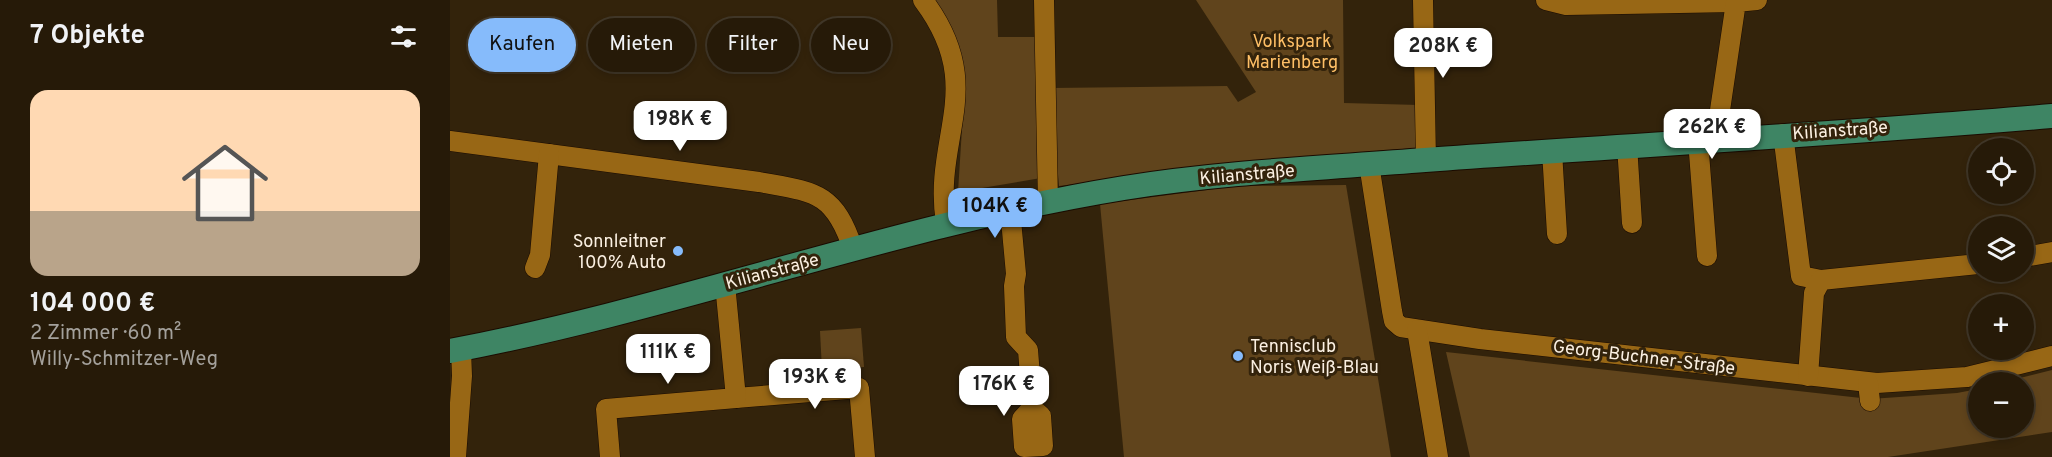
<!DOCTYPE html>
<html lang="de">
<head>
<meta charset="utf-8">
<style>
	body { margin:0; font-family:Overpass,sans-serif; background:#2e2312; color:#f1f3f6; height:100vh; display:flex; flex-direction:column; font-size:22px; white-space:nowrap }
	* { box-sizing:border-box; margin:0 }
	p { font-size:20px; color:#a4a19c }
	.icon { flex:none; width:33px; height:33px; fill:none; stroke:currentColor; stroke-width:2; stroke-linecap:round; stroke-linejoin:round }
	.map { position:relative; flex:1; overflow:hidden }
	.side { display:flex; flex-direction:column; background:#261a08; width:450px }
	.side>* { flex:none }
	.banner { position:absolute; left:18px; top:18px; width:570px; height:54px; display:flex; gap:12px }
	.buttons { position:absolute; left:1518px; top:138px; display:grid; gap:12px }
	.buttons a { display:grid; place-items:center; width:66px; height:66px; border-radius:50%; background:#261a08; box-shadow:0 3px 9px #0003,0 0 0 2px #423829; font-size:30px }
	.price { position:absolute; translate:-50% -51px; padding:0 14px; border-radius:12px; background:#fff; color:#222; font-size:20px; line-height:39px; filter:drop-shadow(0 2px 3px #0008) }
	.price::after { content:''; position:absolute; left:50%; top:36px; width:18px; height:14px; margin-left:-9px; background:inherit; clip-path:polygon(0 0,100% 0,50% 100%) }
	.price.selected { background:#86bbfb; color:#111 }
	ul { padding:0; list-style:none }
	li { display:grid; align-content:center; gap:12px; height:318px; padding:0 30px }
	li span { display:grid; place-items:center; height:186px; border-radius:18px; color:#555 }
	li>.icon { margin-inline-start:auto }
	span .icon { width:108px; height:108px; fill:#fffc; stroke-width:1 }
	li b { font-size:26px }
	h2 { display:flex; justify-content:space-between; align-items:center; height:72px; padding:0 30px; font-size:26px }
	.chip { padding:0 21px; border-radius:27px; background:#261a08; box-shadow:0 3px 9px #0003,0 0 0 2px #423829; font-size:21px; line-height:54px }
	.chip.selected { background:#86bbfb; color:#111 }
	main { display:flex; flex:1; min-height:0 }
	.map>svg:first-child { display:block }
	.green { fill:#60441c }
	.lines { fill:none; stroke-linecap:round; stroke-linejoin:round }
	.minor-casing { stroke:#1a0b00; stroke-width:21 }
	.major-casing { stroke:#1a0b00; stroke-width:26 }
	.minor { stroke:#986715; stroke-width:20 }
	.major { stroke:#3e8564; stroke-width:24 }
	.poi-dot { fill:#86bbfb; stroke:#33230b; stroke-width:2 }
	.labels { text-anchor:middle; stroke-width:6; stroke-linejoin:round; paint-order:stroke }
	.park-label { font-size:18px; fill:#febf66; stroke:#33230b }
	.street-label { font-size:18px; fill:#fbf0e2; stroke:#33230b }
	.poi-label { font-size:18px; fill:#fbf0e2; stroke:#33230b; text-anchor:end }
</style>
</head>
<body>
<main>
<section class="side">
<h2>7 Objekte<svg class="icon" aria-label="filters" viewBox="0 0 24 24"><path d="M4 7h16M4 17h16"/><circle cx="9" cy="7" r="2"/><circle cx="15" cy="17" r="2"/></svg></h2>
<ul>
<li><span style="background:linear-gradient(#ffd9b3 65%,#b9a48a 0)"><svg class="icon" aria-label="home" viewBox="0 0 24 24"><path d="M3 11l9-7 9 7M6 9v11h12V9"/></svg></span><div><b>104 000 €</b><p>2 Zimmer · 60 m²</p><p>Willy-Schmitzer-Weg</p></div></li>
</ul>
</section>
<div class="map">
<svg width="1602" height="457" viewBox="0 0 1602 457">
	<rect width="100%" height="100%" fill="#33230b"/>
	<g class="green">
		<polygon points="480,0 547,0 548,37 587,37 591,178 508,192 514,97"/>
		<polygon points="746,0 893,0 894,103 969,105 966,148 835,158 609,186 601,88 777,86 788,102 806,92"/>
		<polygon points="896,185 941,457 674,457 650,204 787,186"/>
		<polygon points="411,328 414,367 372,370 370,331"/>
		<polygon points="996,352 1420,399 1507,393 1528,389 1528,428 1574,428 1574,382 1554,382 1602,370 1602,432 1438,457 1020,457"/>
	</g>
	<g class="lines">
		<g class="minor-casing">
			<g id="minor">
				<path d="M 473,0 C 539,88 482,136 496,223"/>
				<polyline points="594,0 598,202"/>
				<polyline points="973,0 976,160"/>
				<polyline points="1096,0 1116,5 1286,2"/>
				<polyline points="1333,134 1351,276 1371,280"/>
				<polyline points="1269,139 1269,117 1286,2 1307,0"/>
				<polyline points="1248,140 1257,256"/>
				<path d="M 0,141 L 309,182 C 364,192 384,191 403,249"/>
				<polyline points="1177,145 1182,223"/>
				<polyline points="1102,151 1107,234"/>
				<polyline points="919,164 942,311 944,321 951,327 1030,339 1427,383 1517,377 1602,356"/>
				<polyline points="560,209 566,274 564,286 566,337 578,350 582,402 582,408 572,419 574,447 593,446 591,416 582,408"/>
				<polyline points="1574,257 1602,252"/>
				<polyline points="85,268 90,255 99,154"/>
				<polyline points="967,330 988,457"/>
				<polyline points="1358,376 1364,293 1371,280 1528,264"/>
				<polyline points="1418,383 1420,401"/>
				<polyline points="286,398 409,388 415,457"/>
				<polyline points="6,457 12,376 11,349"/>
				<polyline points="160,457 156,409 286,398 275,284"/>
			</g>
		</g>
		<g class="major-casing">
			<path id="major" d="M 0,351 C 228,308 445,225 674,188 C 774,172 874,168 975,160 C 1184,145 1393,134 1602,116"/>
		</g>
		<use href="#minor" class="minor"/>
		<use href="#major" class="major"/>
	</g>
	<g class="poi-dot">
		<circle cx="228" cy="251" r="6"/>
		<circle cx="788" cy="356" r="6"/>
	</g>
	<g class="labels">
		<g class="park-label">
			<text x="842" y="47">Volkspark<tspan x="842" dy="21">Marienberg</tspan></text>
		</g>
		<g class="street-label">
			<text transform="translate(1390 130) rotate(-4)" y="6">Kilianstraße</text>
			<text transform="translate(797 174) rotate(-5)" y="6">Kilianstraße</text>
			<text transform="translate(322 271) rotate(-15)" y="6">Kilianstraße</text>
			<text transform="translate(1194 357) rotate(7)" y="6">Georg-Buchner-Straße</text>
		</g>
		<g class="poi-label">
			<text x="216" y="247">Sonnleitner<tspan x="216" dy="21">100% Auto</tspan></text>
			<text x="800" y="352" text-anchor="start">Tennisclub<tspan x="800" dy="21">Noris Weiß-Blau</tspan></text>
		</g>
	</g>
</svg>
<div class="buttons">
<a><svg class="icon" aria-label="locate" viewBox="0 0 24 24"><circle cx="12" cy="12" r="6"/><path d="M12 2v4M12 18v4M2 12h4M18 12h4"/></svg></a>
<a><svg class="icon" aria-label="layers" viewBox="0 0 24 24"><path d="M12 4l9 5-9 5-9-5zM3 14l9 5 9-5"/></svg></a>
<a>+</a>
<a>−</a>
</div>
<b class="price" style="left:993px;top:79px">208K €</b>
<b class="price" style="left:230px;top:152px">198K €</b>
<b class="price" style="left:1262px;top:160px">262K €</b>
<b class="price selected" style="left:545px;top:239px">104K €</b>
<b class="price" style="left:218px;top:385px">111K €</b>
<b class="price" style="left:365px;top:410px">193K €</b>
<b class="price" style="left:554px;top:417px">176K €</b>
<div class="banner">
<a class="chip selected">Kaufen</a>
<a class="chip">Mieten</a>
<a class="chip">Filter</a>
<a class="chip">Neu</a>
</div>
</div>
</main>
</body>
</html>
